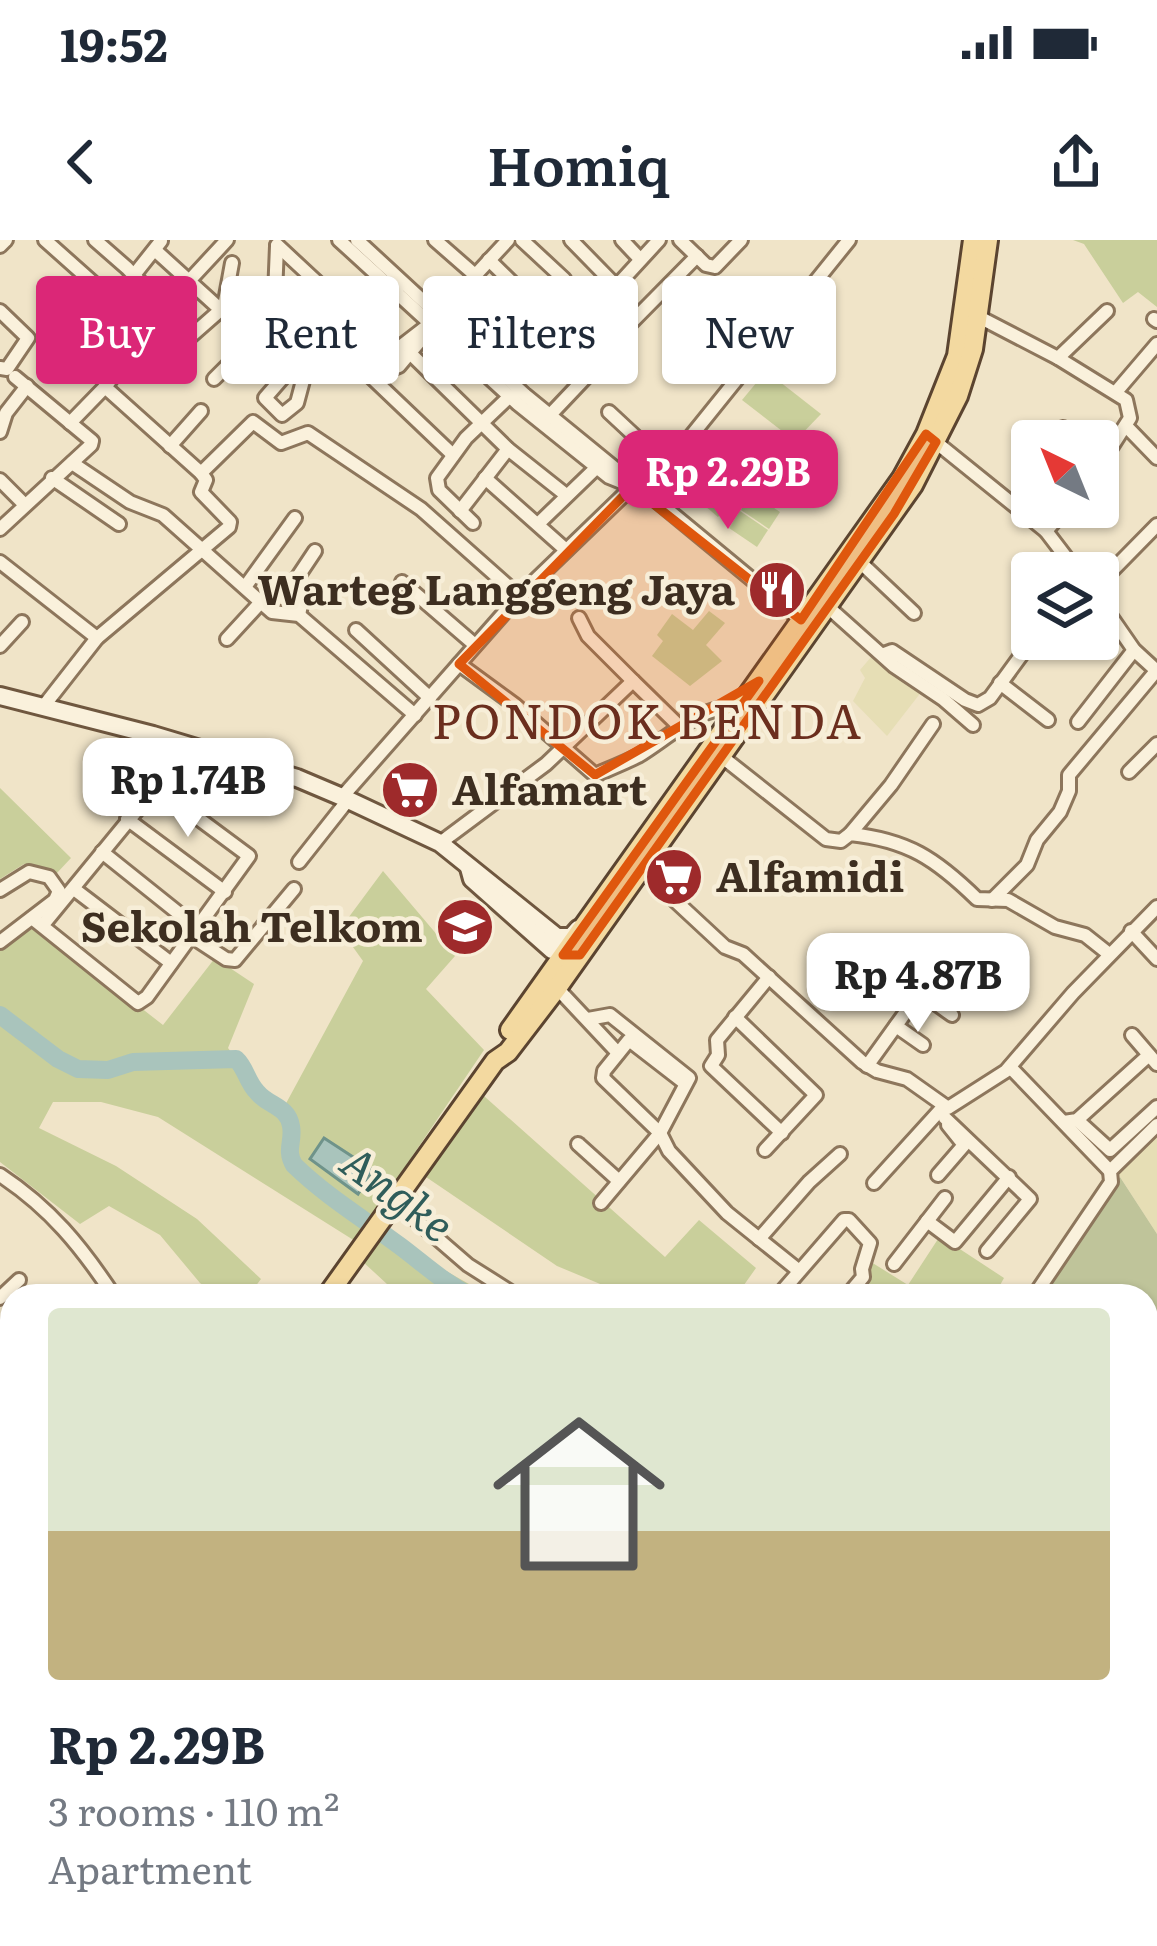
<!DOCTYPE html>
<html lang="en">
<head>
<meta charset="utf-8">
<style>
	body { margin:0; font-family:Literata,serif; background:#f6f6f7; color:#1f2937; height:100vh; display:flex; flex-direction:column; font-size:45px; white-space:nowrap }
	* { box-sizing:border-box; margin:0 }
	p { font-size:39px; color:#747a83 }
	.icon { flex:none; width:66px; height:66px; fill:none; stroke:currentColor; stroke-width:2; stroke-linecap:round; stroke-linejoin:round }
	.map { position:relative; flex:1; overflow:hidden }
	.panel { position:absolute; left:0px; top:1044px; width:1158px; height:663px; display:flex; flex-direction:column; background:#fff; border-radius:36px 36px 0 0; box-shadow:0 3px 9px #0004 }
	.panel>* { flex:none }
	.top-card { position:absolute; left:36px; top:36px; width:1086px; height:108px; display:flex; gap:24px }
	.needle { width:78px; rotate:317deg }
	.buttons { position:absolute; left:1011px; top:180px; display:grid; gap:24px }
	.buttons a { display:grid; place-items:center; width:108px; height:108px; border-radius:12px; background:#fff; box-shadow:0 3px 9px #0004; font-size:60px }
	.price { position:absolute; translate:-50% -102px; padding:0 27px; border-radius:24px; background:#fff; color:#222; font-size:39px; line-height:78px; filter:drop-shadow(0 3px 6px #0008) }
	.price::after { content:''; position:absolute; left:50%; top:72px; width:36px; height:27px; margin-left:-18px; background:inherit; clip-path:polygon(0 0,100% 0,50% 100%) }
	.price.on { background:#db2777; color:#fff }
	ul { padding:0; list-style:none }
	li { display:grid; align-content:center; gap:24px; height:636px; padding:0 48px }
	li span { display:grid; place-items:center; height:372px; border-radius:12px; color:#555 }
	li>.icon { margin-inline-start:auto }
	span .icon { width:216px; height:216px; fill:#fffc; stroke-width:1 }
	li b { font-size:51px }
	.chip { padding:0 42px; border-radius:12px; background:#fff; box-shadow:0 3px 9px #0004; font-size:42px; line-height:108px }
	.chip.on { background:#db2777; color:#fff }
	.status { display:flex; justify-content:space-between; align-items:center; height:84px; padding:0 60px; background:#fff; direction:ltr }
	.status svg { height:33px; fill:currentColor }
	header { display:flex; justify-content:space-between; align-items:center; height:156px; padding:0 48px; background:#fff; font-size:54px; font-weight:600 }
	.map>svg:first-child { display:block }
	.farmland { fill:#e6deb5 }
	.green { fill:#c9cf9b }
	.cemetery { fill:#bfc49a }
	.water { fill:#a9c4bc; stroke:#6f938a; stroke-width:3 }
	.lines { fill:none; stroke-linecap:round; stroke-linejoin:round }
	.stream { stroke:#6f938a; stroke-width:3 }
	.river { stroke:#a9c4bc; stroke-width:18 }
	.street-casing { stroke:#8d765c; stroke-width:18 }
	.secondary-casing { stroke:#6f573f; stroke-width:22 }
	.primary-casing { stroke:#5b4430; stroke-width:24 }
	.street { stroke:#faf1dc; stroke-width:12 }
	.secondary { stroke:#faf1dc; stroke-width:16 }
	.primary { stroke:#f3d9a0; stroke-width:18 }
	.marked { fill:#df570d; fill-opacity:0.2; stroke:#df570d; stroke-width:9; stroke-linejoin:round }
	.labels { text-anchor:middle; stroke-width:9; stroke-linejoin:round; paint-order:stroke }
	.poi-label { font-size:42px; font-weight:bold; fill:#3d2e20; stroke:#f7eed8; text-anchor:end }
	.water-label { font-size:45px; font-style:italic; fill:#2f5d5a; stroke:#f7eed8 }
	.quarter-label { font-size:48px; letter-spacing:3px; fill:#6b2e1e; stroke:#f7eed8 }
</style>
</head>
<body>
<div class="status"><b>19:52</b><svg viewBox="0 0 49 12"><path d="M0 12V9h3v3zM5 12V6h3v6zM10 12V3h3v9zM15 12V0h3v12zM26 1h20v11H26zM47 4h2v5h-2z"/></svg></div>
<header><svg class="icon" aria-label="back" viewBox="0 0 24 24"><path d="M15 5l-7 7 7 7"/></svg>Homiq<svg class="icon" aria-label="share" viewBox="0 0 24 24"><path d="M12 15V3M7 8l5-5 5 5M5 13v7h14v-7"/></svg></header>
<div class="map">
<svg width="1157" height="1706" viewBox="0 0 1157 1706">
	<rect width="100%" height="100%" fill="#f0e4c8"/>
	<g class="farmland">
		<polygon points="872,416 922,451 887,496 853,461 865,438 860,430"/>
		<polygon points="1157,889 1157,994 1115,929"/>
	</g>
	<g class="green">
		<polygon points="1073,0 1157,0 1157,67 1138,52 1123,63 1084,4"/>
		<polygon points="766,131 821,174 795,201 742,160"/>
		<polygon points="697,234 730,262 718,277 685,249"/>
		<polygon points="752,253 780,272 769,289 741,270"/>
		<polygon points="740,271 768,290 757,307 729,288"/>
		<polygon points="709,371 725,383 706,405 722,421 690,446 652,416 663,401 657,395 672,374 693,390"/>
		<polygon points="0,548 71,618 56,634 24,624 0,639"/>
		<path d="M 383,631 L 455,716 L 426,749 L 484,810 L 355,1001 L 158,877 L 101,862 L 53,862 L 39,888 L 116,926 L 197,979 L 261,1039 L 248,1056 L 218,1056 L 200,1043 L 160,995 L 109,966 L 80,984 L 0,922 L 0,711 L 36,686 L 163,785 L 215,718 L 254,744 L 228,808 C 246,831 257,854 283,869 L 363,721 L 340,689 Z"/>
		<polygon points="484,856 665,1017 699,980 756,1028 739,1052 744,1056 629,1056 557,1026 426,937"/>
		<polygon points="387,987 439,1027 490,1056 400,1056 362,1021"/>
		<polygon points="940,996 1004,1038 994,1056 904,1056 887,1048 880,1056 850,1056 871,1022 908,1045"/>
		<polygon points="12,1456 12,1521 0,1510 0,1467"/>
		<polygon points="1146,1657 1157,1667 1157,1706 993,1706 969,1695 1146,1695"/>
		<polygon points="129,1695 243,1695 236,1706 128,1706 133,1700"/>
	</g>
	<polygon class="cemetery" points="1120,937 1157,994 1157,1100 1146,1103 1146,1056 1038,1056"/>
	<polygon class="water" points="324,898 373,930 358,954 310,919"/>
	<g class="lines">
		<polyline class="stream" points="1024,1695 1041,1706"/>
		<g class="river">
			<path d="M 0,775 L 58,819 L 78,829 L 108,830 L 133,822 L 236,819 C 246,828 247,842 257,852 C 268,866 288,866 291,886 C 294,901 285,910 294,925 C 327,957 364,979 400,1006 C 424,1024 443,1042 470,1056"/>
			<polyline points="1146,1239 1157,1239"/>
		</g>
		<g class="street-casing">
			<g id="street">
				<polyline points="45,0 100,49 137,92"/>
				<polyline points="95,0 127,28 191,96 224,67 232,23"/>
				<polyline points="339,0 518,164 609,237 646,252 801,380"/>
				<polyline points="357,0 525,155 623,235 631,246"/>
				<polyline points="435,0 475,35"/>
				<polyline points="522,0 564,39 566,47 561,53 618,96 697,16"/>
				<polyline points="571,0 614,44"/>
				<polyline points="622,0 639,18"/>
				<polyline points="680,0 706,25 715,27 741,0"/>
				<polyline points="277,5 363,85"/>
				<polyline points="0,6 6,0"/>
				<polyline points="156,11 221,70"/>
				<polyline points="134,35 161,1"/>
				<polyline points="189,41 227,0"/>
				<polyline points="465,46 511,87 528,83 540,70 489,20"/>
				<polyline points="278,53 296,50 315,41"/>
				<polyline points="0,71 28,98 7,129 0,128"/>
				<polyline points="591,74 659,0"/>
				<polyline points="979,77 1058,118 1126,160 1130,178 1098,228"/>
				<polyline points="1154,79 1157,81"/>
				<polyline points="323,91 453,215"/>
				<polyline points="341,108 397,51"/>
				<polyline points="411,114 508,209 566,255"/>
				<polyline points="1058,118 1107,71"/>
				<polyline points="296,121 305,133 297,163 282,175 265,158 344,67"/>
				<polyline points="387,130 400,107 431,83 508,0"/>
				<polyline points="387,131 399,126 425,95 423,90"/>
				<polyline points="214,139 274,79 277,6"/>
				<polyline points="105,147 201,233 253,182 281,203 308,193 421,269 519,356"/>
				<polyline points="1116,152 1157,104"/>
				<polyline points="609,172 667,226"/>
				<polyline points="550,175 603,119"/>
				<polyline points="70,183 105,147 115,134 117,117 161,68"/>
				<polyline points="1126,186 1157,218"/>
				<polyline points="1063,188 1078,201"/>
				<polyline points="0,192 6,173 27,146"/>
				<polyline points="932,199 1046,291"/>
				<polyline points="170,206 201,171"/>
				<polyline points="72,223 130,262 163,275 272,372 299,375 415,475"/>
				<polyline points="52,238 119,284"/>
				<polyline points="485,238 566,310"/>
				<polyline points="0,240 24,264"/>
				<polyline points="646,252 849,0"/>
				<polyline points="1067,267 1046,291 1078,333"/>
				<polyline points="460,271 508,209"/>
				<polyline points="473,283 439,250 437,238 466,198 510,156"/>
				<polyline points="538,284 596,228"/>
				<polyline points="0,289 91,205 92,201 15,137"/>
				<polyline points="0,322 97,398"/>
				<polyline points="860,322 914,373"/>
				<polyline points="402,342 475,405"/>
				<polyline points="1098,345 1157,285"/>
				<polyline points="245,347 295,278"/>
				<polyline points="1098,358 1134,410 1157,431"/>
				<polyline points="828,367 894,426 943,459 973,485"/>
				<polyline points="299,375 302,360 293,344 315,311"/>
				<polyline points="579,378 588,396 633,441"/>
				<polyline points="356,390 430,458"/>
				<polyline points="227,399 261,362"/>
				<polyline points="0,406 22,382"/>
				<polyline points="884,414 892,411 965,460 978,465 990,458 1025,410"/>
				<path d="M 459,424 L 515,465 L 595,535 C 609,529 624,523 638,516 C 667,499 704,462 739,468"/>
				<polyline points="1000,443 1048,480"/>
				<polyline points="43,467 97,398 229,287 230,282 201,252 206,240 201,233"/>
				<polyline points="1078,482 1134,410"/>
				<polyline points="174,502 166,530 194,560 192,573"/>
				<path d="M 721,516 L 826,599 L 841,601 L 850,594 C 908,600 936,619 977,659 L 1008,660 L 1055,687 L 1085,695 L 1109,714"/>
				<polyline points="1129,532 1157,504"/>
				<polyline points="342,557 519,356 632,247"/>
				<polyline points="127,579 225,652"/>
				<polyline points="850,594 891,545 933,484"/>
				<polyline points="440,603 546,524 633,441 680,487"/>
				<polyline points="102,612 197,688"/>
				<polyline points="299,622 348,560"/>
				<polyline points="641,629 725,707 743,714 862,822 877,831 907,839 948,868 1006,831 1073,753 1157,667"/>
				<polyline points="74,649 171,723"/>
				<polyline points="0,650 29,632 49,637 59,651 55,660 0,702"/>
				<polyline points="992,660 1027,625 1037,600 1060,572 1069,551 1069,535 1156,431"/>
				<polyline points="32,678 42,686 138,763 147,757 249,616 156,547 42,686"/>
				<polyline points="1131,691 1157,719"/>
				<polyline points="191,696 226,719 235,720 294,649"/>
				<polyline points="769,737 717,800 718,815 711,826 782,893"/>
				<polyline points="557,748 618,813"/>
				<polyline points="920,752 952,775"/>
				<polyline points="735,777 816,855 765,910"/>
				<polyline points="588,779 610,775 689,838 660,893 601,963"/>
				<polyline points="896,786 923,805"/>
				<polyline points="1132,795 1157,824"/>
				<polyline points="867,826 931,737"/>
				<polyline points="1010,827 1110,931"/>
				<polyline points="682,841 629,800 604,831 603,838 660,893 669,911 727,973 798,1030"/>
				<polyline points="945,878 1030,959 987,1011"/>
				<polyline points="1077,880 1110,910 1157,867"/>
				<polyline points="1064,882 1077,880 1149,815"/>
				<polyline points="578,904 619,941"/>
				<path d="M 0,935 C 50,968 81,1006 114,1056"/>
				<polyline points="938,935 964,905 948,885"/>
				<polyline points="874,943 943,867"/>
				<polyline points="394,961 468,1025 517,1056"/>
				<polyline points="927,981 955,1002 1009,937"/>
				<polyline points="759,999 809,942 840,914"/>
				<polyline points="894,1024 945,958"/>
				<polyline points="778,1056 844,980 849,980 870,1003 862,1029 863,1037 847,1056"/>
				<polyline points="1034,1056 1111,942 1110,931 1157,885"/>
				<polyline points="0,1058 19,1040"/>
				<polyline points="1146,1204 1157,1203"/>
				<polyline points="0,1208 12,1218"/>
				<polyline points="1146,1217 1157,1216"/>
				<polyline points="0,1239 12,1235"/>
				<polyline points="1146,1293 1157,1295"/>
				<polyline points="1146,1354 1157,1344"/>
				<polyline points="1146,1444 1157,1435"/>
				<polyline points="1146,1534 1157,1524"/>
				<polyline points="1146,1608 1157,1599"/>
				<polyline points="1146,1640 1157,1652"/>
				<polyline points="0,1649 12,1670"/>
				<polyline points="26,1695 33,1706"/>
				<polyline points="1054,1695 1068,1706"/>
				<polyline points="45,1706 76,1695"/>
				<polyline points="963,1706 973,1695"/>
			</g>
		</g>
		<g class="secondary-casing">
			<g id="secondary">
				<polyline points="0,456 153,495 297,538 342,557 440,603 557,697 571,697 578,689"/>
				<polyline points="469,628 472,639 552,710 576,715"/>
			</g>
		</g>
		<g class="primary-casing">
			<g id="primary">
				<polyline points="510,790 902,238 926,194 957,116 973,0"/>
				<polyline points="327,1056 495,821 508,812 557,748 913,245 958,156 973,109 988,0"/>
				<polyline points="0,1451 12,1440"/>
			</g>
		</g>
		<use href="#street" class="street"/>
		<use href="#secondary" class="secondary"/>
		<use href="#primary" class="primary"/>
	</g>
	<path class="marked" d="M 926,194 L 936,202 L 894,274 L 580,715 L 563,715 L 759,441 L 595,535 L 459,424 L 632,247 L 801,380 Z"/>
	<defs>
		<g id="restaurant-disc" transform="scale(3)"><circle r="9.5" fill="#9e2a2b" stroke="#f7eed8"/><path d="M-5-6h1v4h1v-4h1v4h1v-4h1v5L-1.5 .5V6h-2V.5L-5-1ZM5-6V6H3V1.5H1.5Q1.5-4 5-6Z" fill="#fff"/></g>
		<g id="supermarket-disc" transform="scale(3)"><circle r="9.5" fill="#9e2a2b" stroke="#f7eed8"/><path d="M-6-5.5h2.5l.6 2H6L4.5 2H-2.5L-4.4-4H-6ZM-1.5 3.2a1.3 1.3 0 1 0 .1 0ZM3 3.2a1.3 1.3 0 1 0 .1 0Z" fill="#fff"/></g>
		<g id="school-disc" transform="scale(3)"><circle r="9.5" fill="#9e2a2b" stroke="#f7eed8"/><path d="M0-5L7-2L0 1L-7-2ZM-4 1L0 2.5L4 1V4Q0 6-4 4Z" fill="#fff"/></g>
	</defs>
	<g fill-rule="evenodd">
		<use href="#restaurant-disc" x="777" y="350"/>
		<use href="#supermarket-disc" x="410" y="550"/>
		<use href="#supermarket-disc" x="674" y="637"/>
		<use href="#school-disc" x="465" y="687"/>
	</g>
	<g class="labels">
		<g class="poi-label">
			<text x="735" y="365">Warteg Langgeng Jaya</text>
			<text x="452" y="565" text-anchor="start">Alfamart</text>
			<text x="716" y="652" text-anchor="start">Alfamidi</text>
			<text x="423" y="702">Sekolah Telkom</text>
		</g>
		<g class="water-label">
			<text transform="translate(397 954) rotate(37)" y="16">Angke</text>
		</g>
		<g class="quarter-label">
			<text x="648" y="499">PONDOK BENDA</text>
		</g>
	</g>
</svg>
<div class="buttons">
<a><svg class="needle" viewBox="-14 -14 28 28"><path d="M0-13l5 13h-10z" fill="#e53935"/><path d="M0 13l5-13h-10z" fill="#747a83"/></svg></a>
<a><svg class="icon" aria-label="layers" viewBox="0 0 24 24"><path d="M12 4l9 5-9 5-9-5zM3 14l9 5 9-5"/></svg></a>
</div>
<b class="price on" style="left:728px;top:292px">Rp 2.29B</b>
<b class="price" style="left:188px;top:600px">Rp 1.74B</b>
<b class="price" style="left:918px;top:795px">Rp 4.87B</b>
<div class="top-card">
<a class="chip on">Buy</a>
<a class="chip">Rent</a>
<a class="chip">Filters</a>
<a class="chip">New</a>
</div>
<section class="panel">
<ul>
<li><span style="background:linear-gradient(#dfe7d0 60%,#c2b280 0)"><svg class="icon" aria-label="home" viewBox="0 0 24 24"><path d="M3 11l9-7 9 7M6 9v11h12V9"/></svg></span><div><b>Rp 2.29B</b><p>3 rooms · 110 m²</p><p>Apartment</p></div></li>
</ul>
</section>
</div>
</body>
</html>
